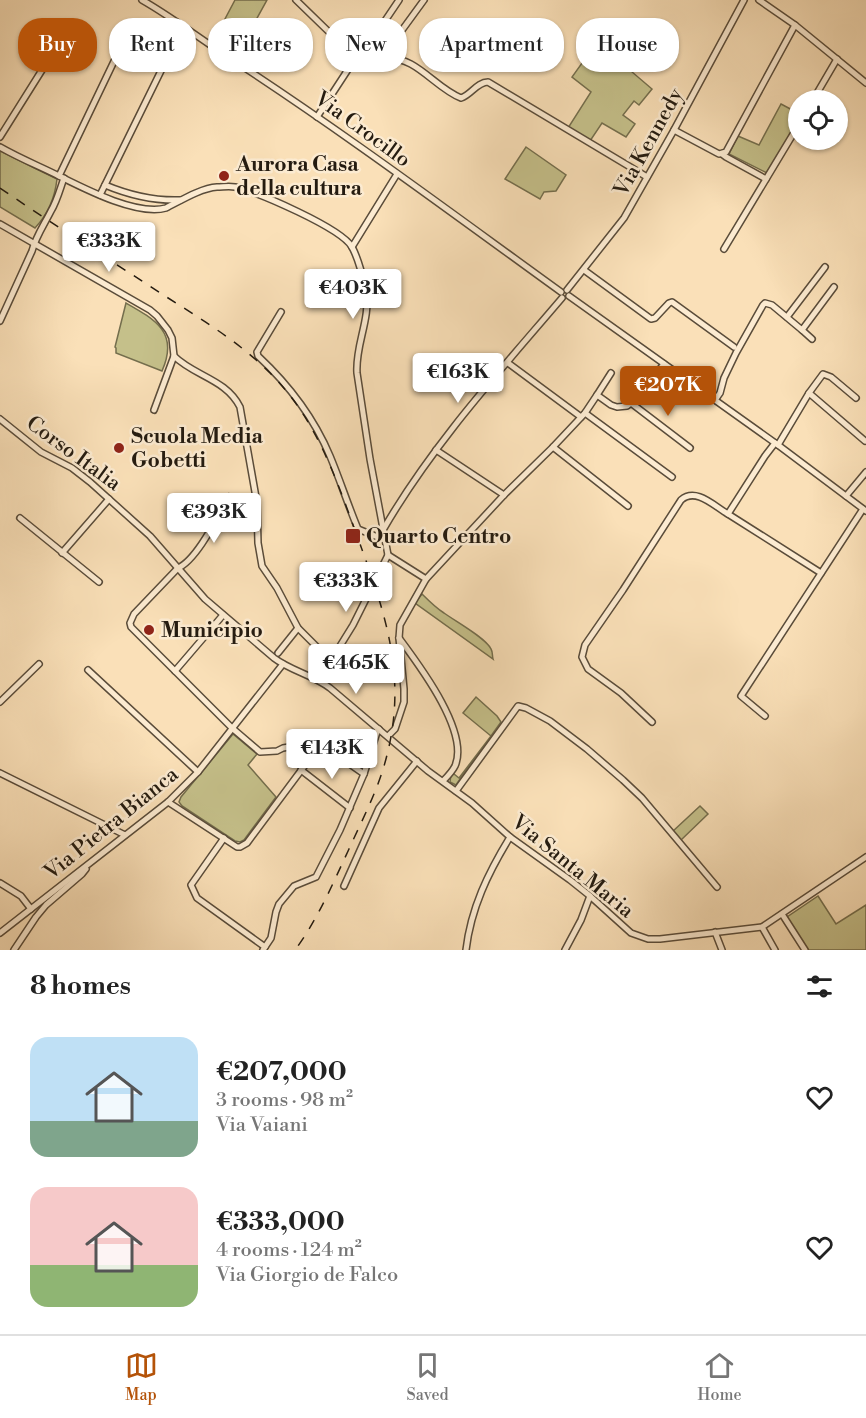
<!DOCTYPE html>
<html lang="en">
<head>
<meta charset="utf-8">
<style>
	body { margin:0; font-family:"Libre Bodoni",serif; background:#f2f2f2; color:#222; height:100vh; display:flex; flex-direction:column; font-size:22px; white-space:nowrap }
	* { box-sizing:border-box; margin:0 }
	p { font-size:20px; color:#767676 }
	.icon { flex:none; width:33px; height:33px; fill:none; stroke:currentColor; stroke-width:2; stroke-linecap:round; stroke-linejoin:round }
	.map { position:relative; height:950px; overflow:hidden }
	.sheet { display:flex; flex-direction:column; background:#fff; flex:1 }
	.sheet>* { flex:none }
	.top-card { position:absolute; left:18px; top:18px; width:831px; height:54px; display:flex; gap:12px }
	.controls { position:absolute; left:788px; top:90px; display:grid; gap:12px }
	.controls a { display:grid; place-items:center; width:60px; height:60px; border-radius:50%; background:#fff; box-shadow:0 2px 4px #0004; font-size:30px }
	.price { position:absolute; translate:-50% -51px; padding:0 14px; border-radius:6px; background:#fff; color:#222; font-size:20px; line-height:39px; filter:drop-shadow(0 2px 3px #0008) }
	.price::after { content:''; position:absolute; left:50%; top:36px; width:18px; height:14px; margin-left:-9px; background:inherit; clip-path:polygon(0 0,100% 0,50% 100%) }
	.price.on { background:#b45309; color:#fff }
	ul { padding:0; list-style:none }
	li { display:flex; align-items:center; gap:18px; height:150px; padding:0 30px }
	li span { display:grid; place-items:center; flex:none; width:168px; height:120px; border-radius:18px; color:#555 }
	li>.icon { margin-inline-start:auto }
	span .icon { width:72px; height:72px; fill:#fffc; stroke-width:1 }
	li b { font-size:26px }
	h2 { display:flex; justify-content:space-between; align-items:center; height:72px; padding:0 30px; font-size:26px }
	.chip { padding:0 21px; border-radius:24px; background:#fff; box-shadow:0 2px 4px #0004; font-size:21px; line-height:54px }
	.chip.on { background:#b45309; color:#fff }
	.dock { display:flex; justify-content:space-around; align-items:center; height:84px; border-top:2px solid #e0e0e0; background:#fff; font-size:16px; color:#767676 }
	.dock a { display:grid; justify-items:center; gap:3px }
	.dock .on { color:#b45309 }
	.map>svg:first-child { display:block }
	.green { fill:#c5c08a; stroke:#746e4d; stroke-width:1.5 }
	.lines { fill:none; stroke-linecap:round; stroke-linejoin:round }
	.minor-casing { stroke:#5a4c3a; stroke-width:8 }
	.minor { stroke:#fcebd1; stroke-width:5 }
	.rail { stroke:#241b10; stroke-width:1.5; stroke-dasharray:10 10; stroke-linecap:butt }
	.poi-dot { fill:#8f2418; stroke:#fcebd1; stroke-width:2 }
	.labels { text-anchor:middle; stroke-width:5; stroke-linejoin:round; paint-order:stroke }
	.street-label { font-size:21px; fill:#241b10; stroke:#fcebd1 }
	.poi-label { font-size:21px; font-weight:bold; fill:#241b10; stroke:#fcebd1; text-anchor:start }
</style>
</head>
<body>
<div class="map">
<svg width="866" height="950" viewBox="0 0 866 950">
	<rect width="100%" height="100%" fill="#fae0b8"/>
	<filter id="stains"><feTurbulence type="fractalNoise" baseFrequency=".00333" numOctaves="4"/><feColorMatrix values="0 0 0 0 .2 0 0 0 0 .09 0 0 0 0 .02 0 0 0 .5 -.17"/></filter>
	<radialGradient id="worn" r=".72"><stop offset=".6" stop-color="#630" stop-opacity="0"/><stop offset="1" stop-color="#630" stop-opacity=".3"/></radialGradient>
	<g class="green">
		<polygon points="235,0 267,0 240,49 216,36"/>
		<polygon points="597,42 652,89 639,105 634,101 623,115 635,124 626,137 602,123 590,141 568,128 591,92 572,77"/>
		<polygon points="781,104 798,113 798,121 767,173 729,154 738,136 759,145"/>
		<polygon points="526,147 566,175 556,191 544,192 540,199 505,179"/>
		<path d="M 0,151 L 57,179 C 55,197 47,215 35,228 L 0,207 Z"/>
		<path d="M 126,303 C 156,320 179,333 162,371 L 116,353 L 116,348 L 115,347 Z"/>
		<path d="M 422,594 C 429,601 436,608 444,613 C 455,621 486,638 491,649 C 493,652 492,656 493,659 L 415,603 Z"/>
		<polygon points="476,697 497,716 501,722 458,782 456,785 450,782 451,775 454,774 459,778 491,736 463,713"/>
		<polygon points="233,734 257,754 248,765 276,797 244,840 240,842 235,841 182,806 179,802 181,797"/>
		<polygon points="700,806 708,814 680,841 672,832"/>
		<polygon points="818,896 836,924 866,905 866,950 807,950 787,917"/>
	</g>
	<g class="lines">
		<g class="minor-casing">
			<g id="minor">
				<path d="M 142,0 C 170,16 195,35 222,53 C 338,128 449,211 561,292"/>
				<polyline points="296,0 330,33 339,47 341,59 349,68"/>
				<polyline points="759,0 795,25 866,83"/>
				<polyline points="381,59 424,0"/>
				<polyline points="367,62 364,56 366,49 399,0"/>
				<polyline points="813,100 837,59"/>
				<path d="M 317,117 L 349,68 C 362,66 373,59 386,58 C 416,56 435,88 461,98 C 471,95 477,82 488,82 L 647,177"/>
				<polyline points="674,130 719,154 726,152 795,25"/>
				<polyline points="0,137 64,35"/>
				<path d="M 0,147 C 19,158 39,166 59,176 C 85,189 137,216 166,208 C 180,201 201,188 217,187 C 223,187 229,186 235,187 C 258,192 341,228 352,247 C 359,260 363,277 366,291 C 371,319 355,345 357,373 L 370,459 L 388,555 L 353,625 L 319,680"/>
				<polyline points="722,154 726,157 766,179"/>
				<polyline points="59,176 129,30"/>
				<path d="M 105,185 C 129,195 154,201 180,200"/>
				<polyline points="100,195 183,26"/>
				<polyline points="0,224 150,310 157,316 168,330 172,338 174,356 154,410"/>
				<polyline points="352,247 397,174"/>
				<polyline points="724,249 798,126"/>
				<polyline points="584,270 651,319 655,318 669,303 672,302 734,347"/>
				<polyline points="567,290 624,218 674,130 744,0"/>
				<polyline points="569,296 778,445 866,511"/>
				<path d="M 281,312 L 257,352 L 258,356 C 288,384 314,418 330,456 C 340,480 348,505 358,529 L 385,540"/>
				<polyline points="787,317 825,267"/>
				<path d="M 0,321 L 32,251 C 36,236 44,225 51,211 C 57,201 60,189 64,178"/>
				<polyline points="802,330 812,339"/>
				<path d="M 174,356 C 194,376 226,379 240,407 L 257,503 L 258,543 L 262,566 L 277,588 L 298,628 L 319,649"/>
				<polyline points="508,363 581,417"/>
				<polyline points="611,373 597,395 611,405 617,407 627,406 631,403 664,364"/>
				<polyline points="809,393 865,441"/>
				<polyline points="715,400 720,393 724,378 736,353 763,305 765,303 772,305 802,330 834,287"/>
				<polyline points="631,403 690,448"/>
				<polyline points="585,413 672,477"/>
				<path d="M 0,419 L 41,452 L 72,468 L 90,482 L 150,536 L 205,599 L 274,658 C 291,671 313,675 330,688 L 428,771 L 472,803 L 510,837 L 570,880 L 590,896 L 631,933 L 648,939 L 660,939 L 762,927 L 866,857"/>
				<polyline points="778,445 809,393 823,374 831,377 856,398"/>
				<polyline points="553,447 628,506"/>
				<polyline points="436,450 504,495"/>
				<polyline points="846,496 866,472"/>
				<path d="M 229,497 C 218,516 197,560 178,568 L 134,614 L 130,623 L 131,627 L 232,728 L 260,752 L 277,751 L 283,748 L 377,732 L 379,729"/>
				<polyline points="728,514 821,573"/>
				<polyline points="20,518 99,582"/>
				<path d="M 383,530 C 432,445 499,372 562,298"/>
				<polyline points="62,553 109,499"/>
				<polyline points="388,555 426,579"/>
				<path d="M 399,638 C 419,665 470,732 455,766 C 452,772 447,777 443,781"/>
				<polyline points="278,653 298,628"/>
				<polyline points="88,670 198,772"/>
				<polyline points="175,671 223,615"/>
				<polyline points="0,702 39,664"/>
				<polyline points="765,716 741,696 863,509"/>
				<path d="M 652,722 L 621,693 L 588,669 L 582,657 L 585,645 L 623,590 L 681,500 C 696,487 714,506 728,514 L 765,456 L 775,443"/>
				<polyline points="388,736 395,729 404,702 404,689 399,638 400,625 426,579 504,495 553,447 585,413 597,395"/>
				<polyline points="321,744 364,774"/>
				<polyline points="301,770 350,808"/>
				<polyline points="0,773 125,835"/>
				<polyline points="456,791 518,706 526,708 550,721 587,749 623,780 642,798 717,887"/>
				<polyline points="168,802 237,847 240,847 247,843 323,741"/>
				<polyline points="224,838 191,885 197,898 265,947"/>
				<polyline points="0,883 21,896 31,909"/>
				<polyline points="344,886 379,808 417,761"/>
				<polyline points="782,914 805,950"/>
				<polyline points="762,927 775,950"/>
				<polyline points="715,932 722,950"/>
				<polyline points="0,933 168,802 198,772 283,664"/>
				<polyline points="14,950 36,917 46,905 82,874 86,869"/>
				<polyline points="263,950 271,938 276,912 279,904 294,886 316,877 340,830 364,774 377,732"/>
				<path d="M 466,950 C 471,908 488,873 510,837"/>
				<polyline points="565,950 581,920 590,896"/>
			</g>
		</g>
		<use href="#minor" class="minor"/>
		<path class="rail" d="M 0,188 C 54,225 110,260 165,296 C 201,319 239,342 269,372 C 312,414 332,467 352,522 C 381,602 409,669 387,755 C 379,788 363,818 349,849 C 333,883 318,919 295,950"/>
	</g>
	<g class="poi-dot">
		<circle cx="224" cy="176" r="6"/>
		<circle cx="119" cy="448" r="6"/>
		<rect x="345" y="528" width="16" height="16" rx="3"/>
		<circle cx="149" cy="630" r="6"/>
	</g>
	<g class="labels">
		<g class="street-label">
			<text transform="translate(363 129) rotate(36)" y="7">Via Crocillo</text>
			<text transform="translate(648 142) rotate(-61)" y="7">Via Kennedy</text>
			<text transform="translate(74 453) rotate(36)" y="7">Corso Italia</text>
			<text transform="translate(111 823) rotate(-39)" y="7">Via Pietra Bianca</text>
			<text transform="translate(573 866) rotate(39)" y="7">Via Santa Maria</text>
		</g>
		<g class="poi-label">
			<text x="236" y="171">Aurora Casa<tspan x="236" dy="24">della cultura</tspan></text>
			<text x="131" y="443">Scuola Media<tspan x="131" dy="24">Gobetti</tspan></text>
			<text x="366" y="543">Quarto Centro</text>
			<text x="161" y="637">Municipio</text>
		</g>
	</g>
	<rect width="100%" height="100%" filter="url(#stains)"/>
	<rect width="100%" height="100%" fill="url(#worn)"/>
</svg>
<div class="controls">
<a><svg class="icon" aria-label="locate" viewBox="0 0 24 24"><circle cx="12" cy="12" r="6"/><path d="M12 2v4M12 18v4M2 12h4M18 12h4"/></svg></a>
</div>
<b class="price" style="left:109px;top:273px">€333K</b>
<b class="price" style="left:353px;top:320px">€403K</b>
<b class="price" style="left:458px;top:404px">€163K</b>
<b class="price on" style="left:668px;top:417px">€207K</b>
<b class="price" style="left:214px;top:544px">€393K</b>
<b class="price" style="left:346px;top:613px">€333K</b>
<b class="price" style="left:356px;top:695px">€465K</b>
<b class="price" style="left:332px;top:780px">€143K</b>
<div class="top-card">
<a class="chip on">Buy</a>
<a class="chip">Rent</a>
<a class="chip">Filters</a>
<a class="chip">New</a>
<a class="chip">Apartment</a>
<a class="chip">House</a>
</div>
</div>
<section class="sheet">
<h2>8 homes<svg class="icon" aria-label="filters" viewBox="0 0 24 24"><path d="M4 7h16M4 17h16"/><circle cx="9" cy="7" r="2"/><circle cx="15" cy="17" r="2"/></svg></h2>
<ul>
<li><span style="background:linear-gradient(#bfe0f5 70%,#7fa58c 0)"><svg class="icon" aria-label="home" viewBox="0 0 24 24"><path d="M3 11l9-7 9 7M6 9v11h12V9"/></svg></span><div><b>€207,000</b><p>3 rooms · 98 m²</p><p>Via Vaiani</p></div><svg class="icon" aria-label="heart" viewBox="0 0 24 24"><path d="M12 20l-8-8c-3-5 5-10 8-4 3-6 11-1 8 4z"/></svg></li>
<li><span style="background:linear-gradient(#f6c9c9 65%,#8fb573 0)"><svg class="icon" aria-label="home" viewBox="0 0 24 24"><path d="M3 11l9-7 9 7M6 9v11h12V9"/></svg></span><div><b>€333,000</b><p>4 rooms · 124 m²</p><p>Via Giorgio de Falco</p></div><svg class="icon" aria-label="heart" viewBox="0 0 24 24"><path d="M12 20l-8-8c-3-5 5-10 8-4 3-6 11-1 8 4z"/></svg></li>
</ul>
</section>
<nav class="dock">
<a class="on"><svg class="icon" aria-label="map" viewBox="0 0 24 24"><path d="M3 6l6-2 6 2 6-2v14l-6 2-6-2-6 2zM9 4v14M15 6v14"/></svg>Map</a>
<a><svg class="icon" aria-label="saved" viewBox="0 0 24 24"><path d="M7 4h10v16l-5-4-5 4z"/></svg>Saved</a>
<a><svg class="icon" aria-label="home" viewBox="0 0 24 24"><path d="M3 11l9-7 9 7M6 9v11h12V9"/></svg>Home</a>
</nav>
</body>
</html>
